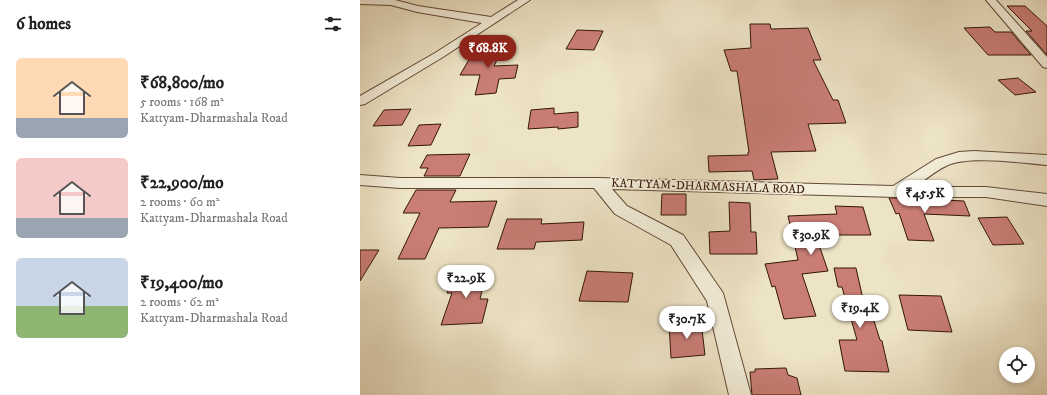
<!DOCTYPE html>
<html lang="en">
<head>
<meta charset="utf-8">
<style>
	body { margin:0; font-family:"IM FELL DW Pica",serif; background:#f6f6f6; color:#222; height:100vh; display:flex; flex-direction:column; font-size:15px; white-space:nowrap }
	* { box-sizing:border-box; margin:0 }
	p { font-size:13px; color:#767676 }
	.icon { flex:none; width:22px; height:22px; fill:none; stroke:currentColor; stroke-width:2; stroke-linecap:round; stroke-linejoin:round }
	.map { position:relative; flex:1; overflow:hidden }
	.panel { display:flex; flex-direction:column; background:#fff; width:360px }
	.panel>* { flex:none }
	.fabs { position:absolute; left:639px; top:347px; display:grid; gap:8px }
	.fabs a { display:grid; place-items:center; width:36px; height:36px; border-radius:50%; background:#fff; box-shadow:0 2px 6px #0003; font-size:20px }
	.price { position:absolute; translate:-50% -34px; padding:0 9px; border-radius:14px; background:#fff; color:#222; font-size:13px; line-height:26px; filter:drop-shadow(0 1px 2px #0008) }
	.price::after { content:''; position:absolute; left:50%; top:24px; width:12px; height:9px; margin-left:-6px; background:inherit; clip-path:polygon(0 0,100% 0,50% 100%) }
	.price.on { background:#8f2418; color:#fff }
	ul { padding:0; list-style:none }
	li { display:flex; align-items:center; gap:12px; height:100px; padding:0 16px }
	li span { display:grid; place-items:center; flex:none; width:112px; height:80px; border-radius:6px; color:#555 }
	li>.icon { margin-inline-start:auto }
	span .icon { width:48px; height:48px; fill:#fffc; stroke-width:1 }
	li b { font-size:17px }
	h2 { display:flex; justify-content:space-between; align-items:center; height:48px; padding:0 16px; font-size:17px }
	main { display:flex; flex:1; min-height:0 }
	.map>svg:first-child { display:block }
	.building { fill:#c97d75; stroke:#341607 }
	.lines { fill:none; stroke-linecap:round; stroke-linejoin:round }
	.street-casing { stroke:#624936; stroke-width:2 }
	.street { fill:#f3edd9; fill-rule:evenodd }
	.labels { text-anchor:middle; stroke-width:3.5; stroke-linejoin:round; paint-order:stroke }
	.street-label { font-size:12px; fill:#341607; stroke:#f3edd9 }
</style>
</head>
<body>
<main>
<section class="panel">
<h2>6 homes<svg class="icon" aria-label="filters" viewBox="0 0 24 24"><path d="M4 7h16M4 17h16"/><circle cx="9" cy="7" r="2"/><circle cx="15" cy="17" r="2"/></svg></h2>
<ul>
<li><span style="background:linear-gradient(#ffd9b3 75%,#9aa5b1 0)"><svg class="icon" aria-label="home" viewBox="0 0 24 24"><path d="M3 11l9-7 9 7M6 9v11h12V9"/></svg></span><div><b>₹68,800/mo</b><p>5 rooms · 168 m²</p><p>Kattyam-Dharmashala Road</p></div></li>
<li><span style="background:linear-gradient(#f6c9c9 75%,#9aa5b1 0)"><svg class="icon" aria-label="home" viewBox="0 0 24 24"><path d="M3 11l9-7 9 7M6 9v11h12V9"/></svg></span><div><b>₹22,900/mo</b><p>2 rooms · 60 m²</p><p>Kattyam-Dharmashala Road</p></div></li>
<li><span style="background:linear-gradient(#c9d6e8 60%,#8fb573 0)"><svg class="icon" aria-label="home" viewBox="0 0 24 24"><path d="M3 11l9-7 9 7M6 9v11h12V9"/></svg></span><div><b>₹19,400/mo</b><p>2 rooms · 62 m²</p><p>Kattyam-Dharmashala Road</p></div></li>
</ul>
</section>
<div class="map">
<svg width="687" height="395" viewBox="0 0 687 395">
	<rect width="100%" height="100%" fill="#ede3c5"/>
	<filter id="stains"><feTurbulence type="fractalNoise" baseFrequency=".005" numOctaves="4"/><feColorMatrix values="0 0 0 0 .2 0 0 0 0 .09 0 0 0 0 .02 0 0 0 .5 -.17"/></filter>
	<radialGradient id="worn" r=".72"><stop offset=".6" stop-color="#630" stop-opacity="0"/><stop offset="1" stop-color="#630" stop-opacity=".3"/></radialGradient>
	<g class="building">
		<polygon points="647,6 665,6 687,26 687,55 666,31 672,31"/>
		<polygon points="390,24 410,24 411,29 448,28 461,60 453,60 473,100 478,100 486,123 448,124 456,151 411,152 418,179 394,180 392,171 349,172 348,156 388,155 388,152 389,152 377,71 371,71 364,50 391,48"/>
		<polygon points="630,27 635,32 651,32 671,55 628,55 604,28"/>
		<polygon points="217,30 243,31 234,50 206,49"/>
		<polygon points="117,46 144,46 134,66 158,65 155,78 139,79 136,93 115,95 120,75 100,75"/>
		<polygon points="658,78 676,92 655,95 638,80"/>
		<polygon points="194,108 194,114 218,112 218,127 198,129 198,127 168,129 171,110"/>
		<polygon points="51,109 42,125 13,126 24,110"/>
		<polygon points="81,124 71,145 48,146 59,125"/>
		<polygon points="110,154 100,176 64,176 68,168 60,168 67,155"/>
		<polygon points="56,190 96,190 90,202 137,201 128,227 79,228 65,259 38,259 60,213 43,213"/>
		<polygon points="302,194 326,194 326,215 301,215"/>
		<polygon points="529,198 583,198 584,200 604,201 610,216 564,214 574,241 548,240 539,213 536,214"/>
		<polygon points="369,202 390,203 391,232 396,232 397,254 350,254 349,232 370,231"/>
		<polygon points="475,206 503,207 511,235 464,235 465,238 457,239 468,271 442,274 456,316 424,319 415,286 412,287 405,264 438,260 428,216 477,214"/>
		<polygon points="647,217 664,244 633,245 618,218"/>
		<polygon points="147,219 182,219 181,224 224,222 222,240 176,242 174,249 137,249"/>
		<polygon points="0,250 19,250 0,281"/>
		<polygon points="474,268 496,268 503,299 507,299 520,340 522,341 529,372 485,371 479,340 497,340 482,287 478,287"/>
		<polygon points="127,271 120,299 128,299 122,323 81,325 92,293 87,293 93,273"/>
		<polygon points="227,271 273,273 268,302 219,301"/>
		<polygon points="539,295 581,296 592,332 548,330"/>
		<polygon points="341,321 345,355 311,358 309,324"/>
		<polygon points="426,368 428,375 437,378 441,395 392,395 390,372 395,372 395,369"/>
	</g>
	<g class="lines">
		<g class="street-casing">
			<g id="street">
				<polygon points="0,0 35,0 58,6 131,17 158,0 170,0 83,57 5,104 0,105 0,96 75,53 122,23 57,12 31,5 0,4"/>
				<polygon points="626,0 636,0 687,57 687,68 683,67"/>
				<path d="M 614,151 L 687,155 L 687,165 C 662,163 607,155 586,166 C 575,171 565,180 555,187 L 626,187 L 687,194 L 687,206 L 626,197 L 536,197 L 252,189 L 267,206 L 323,235 L 363,293 L 391,395 L 369,395 L 347,301 L 311,245 L 255,214 L 234,188 L 40,188 L 0,185 L 0,175 L 40,178 L 238,178 L 533,186 L 576,159 L 599,152 Z"/>
			</g>
		</g>
		<use href="#street" class="street"/>
	</g>
	<g class="labels">
		<g class="street-label">
			<text transform="translate(348 186) rotate(2)" y="4">KATTYAM-DHARMASHALA ROAD</text>
		</g>
	</g>
	<rect width="100%" height="100%" filter="url(#stains)"/>
	<rect width="100%" height="100%" fill="url(#worn)"/>
</svg>
<div class="fabs">
<a><svg class="icon" aria-label="locate" viewBox="0 0 24 24"><circle cx="12" cy="12" r="6"/><path d="M12 2v4M12 18v4M2 12h4M18 12h4"/></svg></a>
</div>
<b class="price on" style="left:128px;top:69px">₹68.8K</b>
<b class="price" style="left:565px;top:214px">₹45.5K</b>
<b class="price" style="left:451px;top:256px">₹30.9K</b>
<b class="price" style="left:106px;top:299px">₹22.9K</b>
<b class="price" style="left:500px;top:329px">₹19.4K</b>
<b class="price" style="left:327px;top:340px">₹30.7K</b>
</div>
</main>
</body>
</html>
